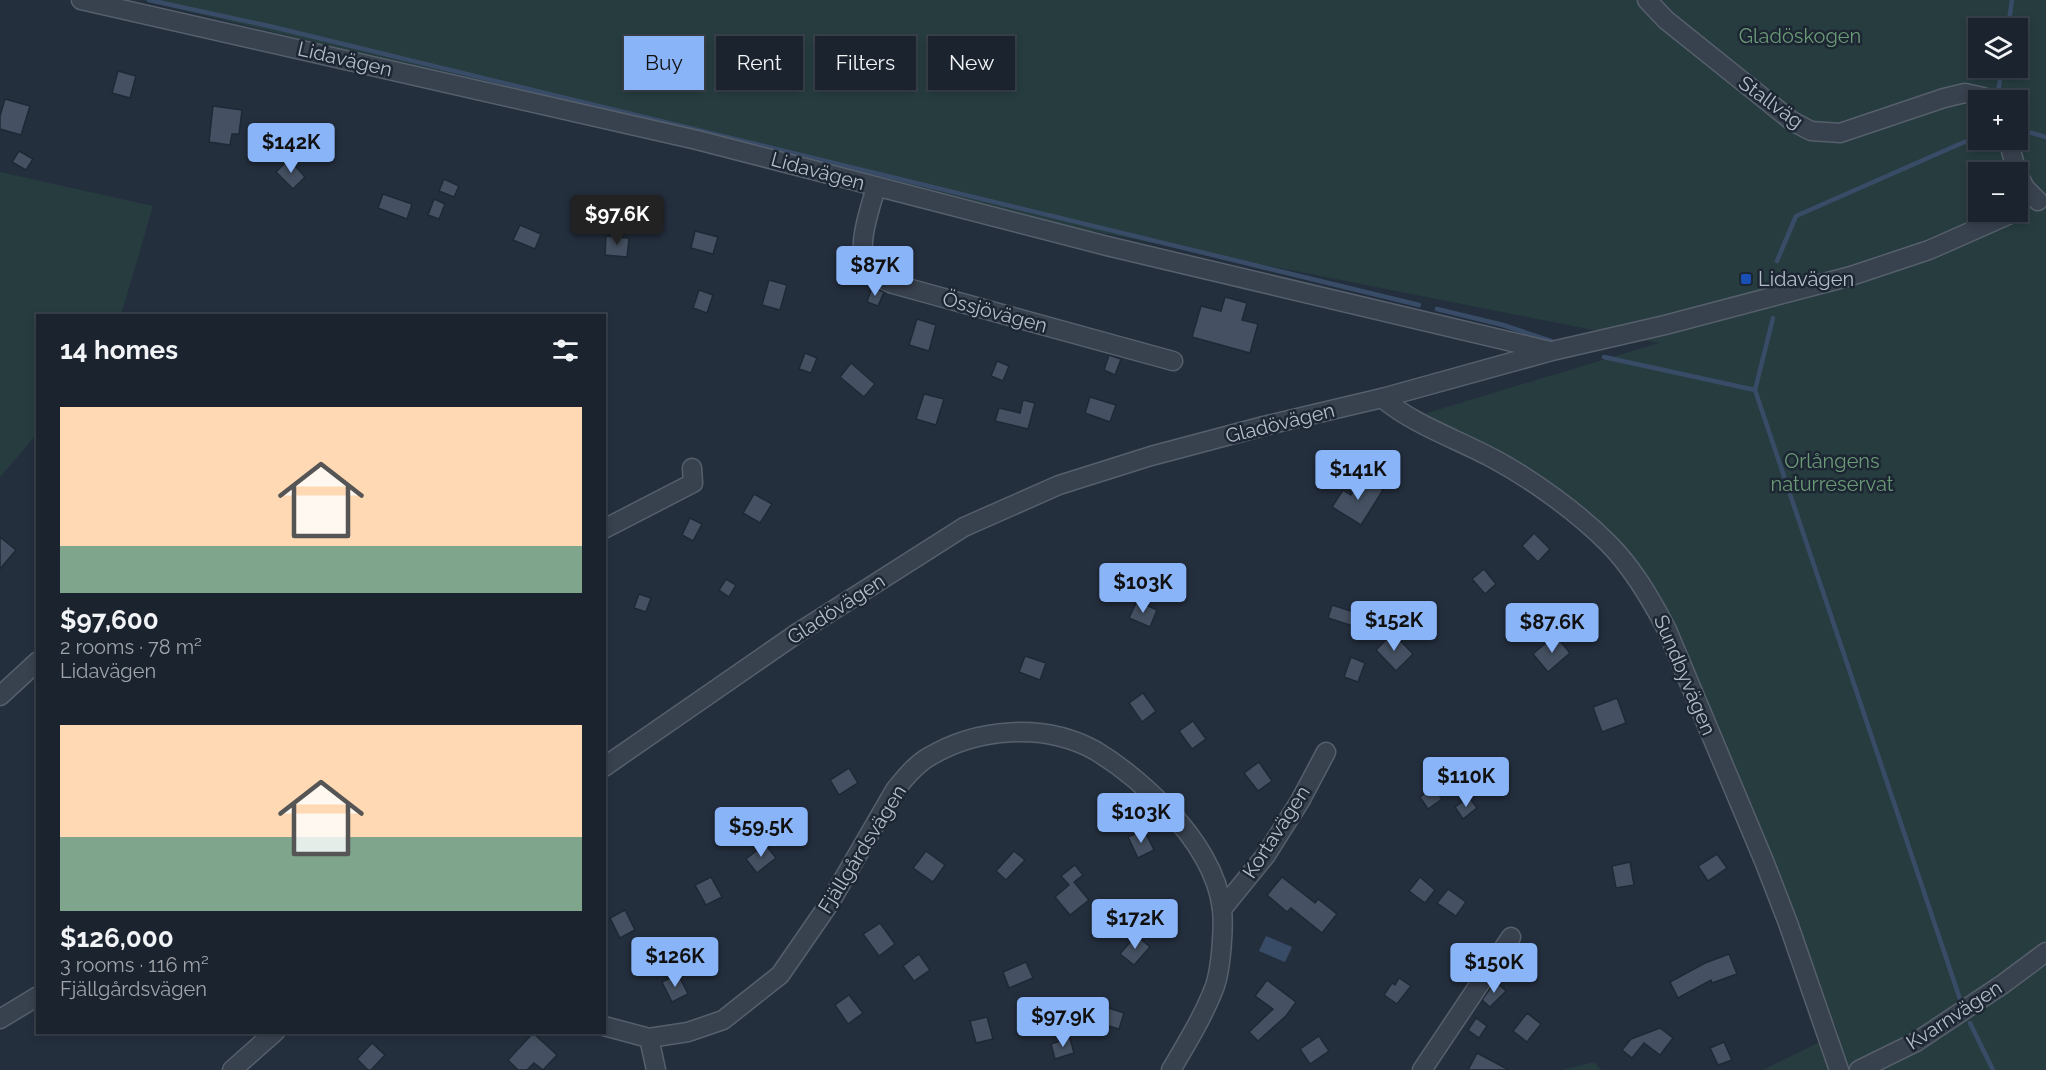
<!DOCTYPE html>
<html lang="en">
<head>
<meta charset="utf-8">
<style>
	body { margin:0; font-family:Raleway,sans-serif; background:#282f3a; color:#f1f3f6; height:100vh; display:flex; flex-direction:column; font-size:22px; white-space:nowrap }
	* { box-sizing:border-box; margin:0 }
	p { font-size:20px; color:#a0a4aa }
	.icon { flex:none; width:33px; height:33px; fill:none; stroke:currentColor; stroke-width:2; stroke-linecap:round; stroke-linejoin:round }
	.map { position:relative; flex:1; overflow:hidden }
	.drawer { position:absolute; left:36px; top:314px; width:570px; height:720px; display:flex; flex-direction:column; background:#1b232e; border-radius:0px; box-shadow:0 3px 9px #0003,0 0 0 2px #39404a }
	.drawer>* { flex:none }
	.hud { position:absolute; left:624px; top:36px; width:570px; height:54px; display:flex; gap:12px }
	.tools { position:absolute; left:1968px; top:18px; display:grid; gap:12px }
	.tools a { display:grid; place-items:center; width:60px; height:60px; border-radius:0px; background:#1b232e; box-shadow:0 3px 9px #0003,0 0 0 2px #39404a; font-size:30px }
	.price { position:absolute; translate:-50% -51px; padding:0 14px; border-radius:6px; background:#8ab4f8; color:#111; font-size:20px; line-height:39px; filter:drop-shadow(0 2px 3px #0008) }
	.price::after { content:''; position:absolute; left:50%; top:36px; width:18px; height:14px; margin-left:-9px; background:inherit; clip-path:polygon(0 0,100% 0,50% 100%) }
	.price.on { background:#222; color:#fff }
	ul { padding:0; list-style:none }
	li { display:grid; align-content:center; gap:12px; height:318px; padding:0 24px }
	li span { display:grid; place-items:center; height:186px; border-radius:0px; color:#555 }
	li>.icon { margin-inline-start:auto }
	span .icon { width:108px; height:108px; fill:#fffc; stroke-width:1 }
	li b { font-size:26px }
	h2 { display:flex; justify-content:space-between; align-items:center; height:72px; padding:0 24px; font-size:26px }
	.tag { padding:0 21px; border-radius:0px; background:#1b232e; box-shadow:0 3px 9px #0003,0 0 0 2px #39404a; font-size:21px; line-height:54px }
	.tag.on { background:#8ab4f8; color:#111 }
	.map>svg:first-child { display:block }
	.green { fill:#263c3f; fill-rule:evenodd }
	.water { fill:#394c67 }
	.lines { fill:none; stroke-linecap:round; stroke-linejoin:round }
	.stream { stroke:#394c67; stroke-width:4.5 }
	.building { fill:#455162; stroke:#1f2835; stroke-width:1.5 }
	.minor-casing { stroke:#565f6c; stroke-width:21 }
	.minor { stroke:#38414e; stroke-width:18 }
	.transit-dot { fill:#1a4fb4; stroke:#1d2633; stroke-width:2 }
	.labels { text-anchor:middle; stroke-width:5; stroke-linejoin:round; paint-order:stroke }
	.park-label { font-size:20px; fill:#6b9a76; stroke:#1d2633 }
	.street-label { font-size:20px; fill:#b4bcc9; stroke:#1d2633 }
	.poi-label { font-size:20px; fill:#b4bcc9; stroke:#1d2633; text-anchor:start }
</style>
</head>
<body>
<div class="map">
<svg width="2046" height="1070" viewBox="0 0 2046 1070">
	<rect width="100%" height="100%" fill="#242f3e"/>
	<g class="green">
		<path d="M 142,0 L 2046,0 L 2046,1070 L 1763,1070 L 1838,1033 L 1682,643 L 1640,568 L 1606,532 L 1417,416 L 1659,343 L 1057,224 ZM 1978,28 L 2018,28 L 2018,68 L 1978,68 ZM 1978,100 L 2018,100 L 2018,140 L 1978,140 ZM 1978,172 L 2018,172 L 2018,212 L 1978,212 Z"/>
		<polygon points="0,172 153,206 121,315 38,315 37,434 0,477"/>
		<polygon points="1594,1062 1601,1070 1562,1070"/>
	</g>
	<polygon class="water" points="1266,936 1292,947 1285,962 1259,951"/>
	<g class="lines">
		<g class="stream">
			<polyline points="149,0 269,26 1419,305"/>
			<polyline points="2008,28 2012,0"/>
			<polyline points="1999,100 1997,98 2002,68"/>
			<polyline points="2018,129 2046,137"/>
			<polyline points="1777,261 1796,216 1978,136"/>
			<polyline points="1437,309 1503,325 1551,341"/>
			<polyline points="1604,357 1755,390 1962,1005"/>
			<polyline points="1755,390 1773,318"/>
			<polyline points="1970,1023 1993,1070"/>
		</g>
	</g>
	<g class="building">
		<polygon points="118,71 136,76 130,98 112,93"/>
		<polygon points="5,99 30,106 21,135 0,129 0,116"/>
		<polygon points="213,106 242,110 239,134 232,134 230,145 209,142"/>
		<polygon points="19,151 33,159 26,170 12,162"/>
		<polygon points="289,159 305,177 293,189 276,172"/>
		<polygon points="444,179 459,186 454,197 439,191"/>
		<polygon points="383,194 412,204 407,219 378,208"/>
		<polygon points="434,199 445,204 439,219 428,215"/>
		<polygon points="520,225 541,234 535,249 513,240"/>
		<polygon points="695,231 718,237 713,254 691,248"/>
		<polygon points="606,236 629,238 627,257 605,255"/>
		<polygon points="769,280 787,285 780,310 762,305"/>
		<polygon points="872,287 884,292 878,306 867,302"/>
		<polygon points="699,290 713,295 707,313 693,308"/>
		<polygon points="1225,297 1247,303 1242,320 1258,324 1250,353 1192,337 1201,306 1221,311"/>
		<polygon points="917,319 936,325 929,351 909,345"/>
		<polygon points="805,353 817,358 811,373 799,369"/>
		<polygon points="1109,355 1121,359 1115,375 1104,370"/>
		<polygon points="997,361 1009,366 1003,381 991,376"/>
		<polygon points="851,363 875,384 864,397 840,377"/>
		<polygon points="924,394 944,399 936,425 916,419"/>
		<polygon points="1090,397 1116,405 1110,422 1085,413"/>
		<polygon points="1023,400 1035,403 1028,429 995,421 999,408 1020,413"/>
		<polygon points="1363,478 1383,490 1361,525 1332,507 1343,490 1351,495"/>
		<polygon points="754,494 772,504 760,523 743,513"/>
		<polygon points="690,518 702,524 693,541 682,535"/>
		<polygon points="1534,533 1550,549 1538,562 1522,546"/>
		<polygon points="0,537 16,550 0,569"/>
		<polygon points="1484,569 1496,584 1485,594 1472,579"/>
		<polygon points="726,579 736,585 729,597 719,590"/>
		<polygon points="639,594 651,598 646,612 634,608"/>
		<polygon points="1137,601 1157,610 1150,627 1129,618"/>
		<polygon points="1332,605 1357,613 1353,626 1328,618"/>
		<polygon points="1393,633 1413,654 1396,671 1376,650"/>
		<polygon points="1555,635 1570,653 1548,672 1533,654"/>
		<polygon points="1025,656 1046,663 1040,680 1019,672"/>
		<polygon points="1351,657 1365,663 1358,682 1344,677"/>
		<polygon points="1143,693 1156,711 1142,722 1129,703"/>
		<polygon points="1617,698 1626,723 1602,732 1593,707"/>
		<polygon points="1193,721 1206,739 1192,749 1179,731"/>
		<polygon points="1259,762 1272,781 1258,791 1244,773"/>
		<polygon points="849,768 858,783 839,795 830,780"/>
		<polygon points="1433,787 1442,799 1428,809 1420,797"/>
		<polygon points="1119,796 1132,808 1117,825 1103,812"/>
		<polygon points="1469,797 1477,808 1463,819 1455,807"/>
		<polygon points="1144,830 1154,850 1138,858 1128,837"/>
		<polygon points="765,844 776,858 757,873 746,859"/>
		<polygon points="926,851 945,865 933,882 913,868"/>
		<polygon points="1014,851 1025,860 1006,880 996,871"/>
		<polygon points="1717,854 1727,868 1708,881 1698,866"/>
		<polygon points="1630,862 1634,885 1616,888 1612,866"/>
		<polygon points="1075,865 1083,875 1074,882 1089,900 1070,915 1055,897 1069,885 1061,876"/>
		<polygon points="711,877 722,897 706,905 695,885"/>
		<polygon points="1282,877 1315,903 1318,899 1337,914 1322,933 1291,908 1287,912 1267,895"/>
		<polygon points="1420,877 1435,890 1425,903 1409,891"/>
		<polygon points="1448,889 1466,902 1456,916 1437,903"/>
		<polygon points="625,910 635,930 620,938 610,918"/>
		<polygon points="880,923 895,944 879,956 863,934"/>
		<polygon points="1136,935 1150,947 1134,965 1120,954"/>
		<polygon points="919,954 930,970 914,981 903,966"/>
		<polygon points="1729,954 1737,974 1712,983 1711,980 1678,998 1670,982 1705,963"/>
		<polygon points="1026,962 1033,978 1009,988 1003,972"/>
		<polygon points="678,974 688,994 672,1002 662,982"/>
		<polygon points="1399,978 1411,986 1397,1004 1384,995 1392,983 1395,985"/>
		<polygon points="1267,980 1296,1002 1286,1016 1258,1041 1249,1032 1273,1009 1255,996"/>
		<polygon points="1495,981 1506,991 1490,1007 1482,1000"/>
		<polygon points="849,995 863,1013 848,1024 835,1005"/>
		<polygon points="1103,1006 1124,1013 1119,1029 1098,1023"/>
		<polygon points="1527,1013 1541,1024 1527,1042 1513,1031"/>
		<polygon points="987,1017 993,1039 976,1043 970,1021"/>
		<polygon points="1476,1018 1487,1026 1479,1038 1468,1030"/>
		<polygon points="1660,1028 1673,1038 1660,1055 1644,1043 1632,1058 1622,1050 1631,1039"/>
		<polygon points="533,1033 557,1055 543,1070 534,1063 527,1070 518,1070 508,1060"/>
		<polygon points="1319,1036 1329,1051 1310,1064 1300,1049"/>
		<polygon points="1070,1038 1074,1053 1055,1059 1051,1044"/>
		<polygon points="1724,1042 1732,1060 1718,1065 1710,1048"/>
		<polygon points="372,1043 385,1055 371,1070 368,1070 357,1059"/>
		<polygon points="1477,1053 1509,1070 1468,1070"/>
	</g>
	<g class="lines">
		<g class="minor-casing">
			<g id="minor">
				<polyline points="81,0 697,140 1107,246 1550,351"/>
				<polyline points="1647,0 1666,20 1792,121 1811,131 1840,133 1944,98 1965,93 1983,97 1986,100"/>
				<polyline points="2008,140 2017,172"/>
				<polyline points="2018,174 2025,188 2038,201"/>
				<path d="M 876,187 C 870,210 852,254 872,273 C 877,278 887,281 893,284 L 1173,361"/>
				<path d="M 1382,398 C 1414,425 1457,439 1494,459 C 1533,480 1577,512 1608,543 C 1633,568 1651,599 1667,630 L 1764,861 L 1788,923 L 1839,1070"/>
				<polyline points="604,529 693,483 692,468"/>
				<polyline points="0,696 38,661"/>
				<polyline points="604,767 799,632 964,527 1059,485 1151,456 1264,426 1382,398 1552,351 1665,325 1851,276 1929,250 2015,212"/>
				<polyline points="1222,909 1266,855 1300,801 1326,752"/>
				<polyline points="0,1019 38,996"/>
				<path d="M 604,1026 L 649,1038 L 688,1032 L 723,1020 L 780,975 L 829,904 L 895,790 C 904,779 914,766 927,758 C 976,728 1044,722 1096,751 C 1124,768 1146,787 1169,811 C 1194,837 1218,873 1222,909 C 1224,928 1221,968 1215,986 C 1204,1015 1187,1043 1171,1070"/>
				<polyline points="649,1038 656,1070"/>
				<polyline points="232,1070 275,1032"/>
				<polyline points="1422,1070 1511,937"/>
				<polyline points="1859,1070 1916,1042 2003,984 2046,952"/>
			</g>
		</g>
		<use href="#minor" class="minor"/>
	</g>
	<rect class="transit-dot" x="1740" y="273" width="12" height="12" rx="3"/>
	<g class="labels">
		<g class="park-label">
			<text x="1800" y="43">Gladöskogen</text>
			<text x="1832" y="468">Orlångens<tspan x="1832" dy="23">naturreservat</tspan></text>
		</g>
		<g class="street-label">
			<text transform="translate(345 59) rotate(13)" y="7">Lidavägen</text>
			<text transform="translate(1771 102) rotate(36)" y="7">Stallväg</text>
			<text transform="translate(818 171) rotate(15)" y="7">Lidavägen</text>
			<text transform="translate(995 312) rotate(15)" y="7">Össjövägen</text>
			<text transform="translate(1280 423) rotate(-14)" y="7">Gladövägen</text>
			<text transform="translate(836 609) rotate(-33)" y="7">Gladövägen</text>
			<text transform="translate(1685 675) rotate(67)" y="7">Sundbyvägen</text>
			<text transform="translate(1276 832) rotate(-57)" y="7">Kortavägen</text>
			<text transform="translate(862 849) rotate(-58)" y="7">Fjällgårdsvägen</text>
			<text transform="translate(1954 1015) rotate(-33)" y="7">Kvarnvägen</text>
		</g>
		<g class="poi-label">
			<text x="1758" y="286">Lidavägen</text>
		</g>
	</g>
</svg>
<div class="tools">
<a><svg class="icon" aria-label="layers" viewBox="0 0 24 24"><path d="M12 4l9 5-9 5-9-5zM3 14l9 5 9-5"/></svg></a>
<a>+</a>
<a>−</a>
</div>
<b class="price" style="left:291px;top:174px">$142K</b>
<b class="price on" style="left:617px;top:246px">$97.6K</b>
<b class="price" style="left:875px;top:297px">$87K</b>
<b class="price" style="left:1358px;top:501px">$141K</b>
<b class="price" style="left:1143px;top:614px">$103K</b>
<b class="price" style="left:1394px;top:652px">$152K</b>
<b class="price" style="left:1552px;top:654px">$87.6K</b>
<b class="price" style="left:1466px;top:808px">$110K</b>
<b class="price" style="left:1141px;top:844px">$103K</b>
<b class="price" style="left:761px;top:858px">$59.5K</b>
<b class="price" style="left:1135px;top:950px">$172K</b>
<b class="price" style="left:675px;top:988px">$126K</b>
<b class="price" style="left:1494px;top:994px">$150K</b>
<b class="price" style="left:1063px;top:1048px">$97.9K</b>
<div class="hud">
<a class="tag on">Buy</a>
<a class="tag">Rent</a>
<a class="tag">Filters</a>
<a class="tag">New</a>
</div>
<section class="drawer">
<h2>14 homes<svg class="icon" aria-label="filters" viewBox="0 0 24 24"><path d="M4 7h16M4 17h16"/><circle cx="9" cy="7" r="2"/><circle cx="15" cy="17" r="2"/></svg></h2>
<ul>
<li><span style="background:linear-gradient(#ffd9b3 75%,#7fa58c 0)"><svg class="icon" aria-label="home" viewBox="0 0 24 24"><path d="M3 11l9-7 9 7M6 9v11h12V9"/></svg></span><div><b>$97,600</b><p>2 rooms · 78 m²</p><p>Lidavägen</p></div></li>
<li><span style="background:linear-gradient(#ffd9b3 60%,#7fa58c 0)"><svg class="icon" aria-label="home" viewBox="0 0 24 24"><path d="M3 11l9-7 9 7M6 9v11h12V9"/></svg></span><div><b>$126,000</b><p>3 rooms · 116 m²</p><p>Fjällgårdsvägen</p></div></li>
</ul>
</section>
</div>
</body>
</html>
